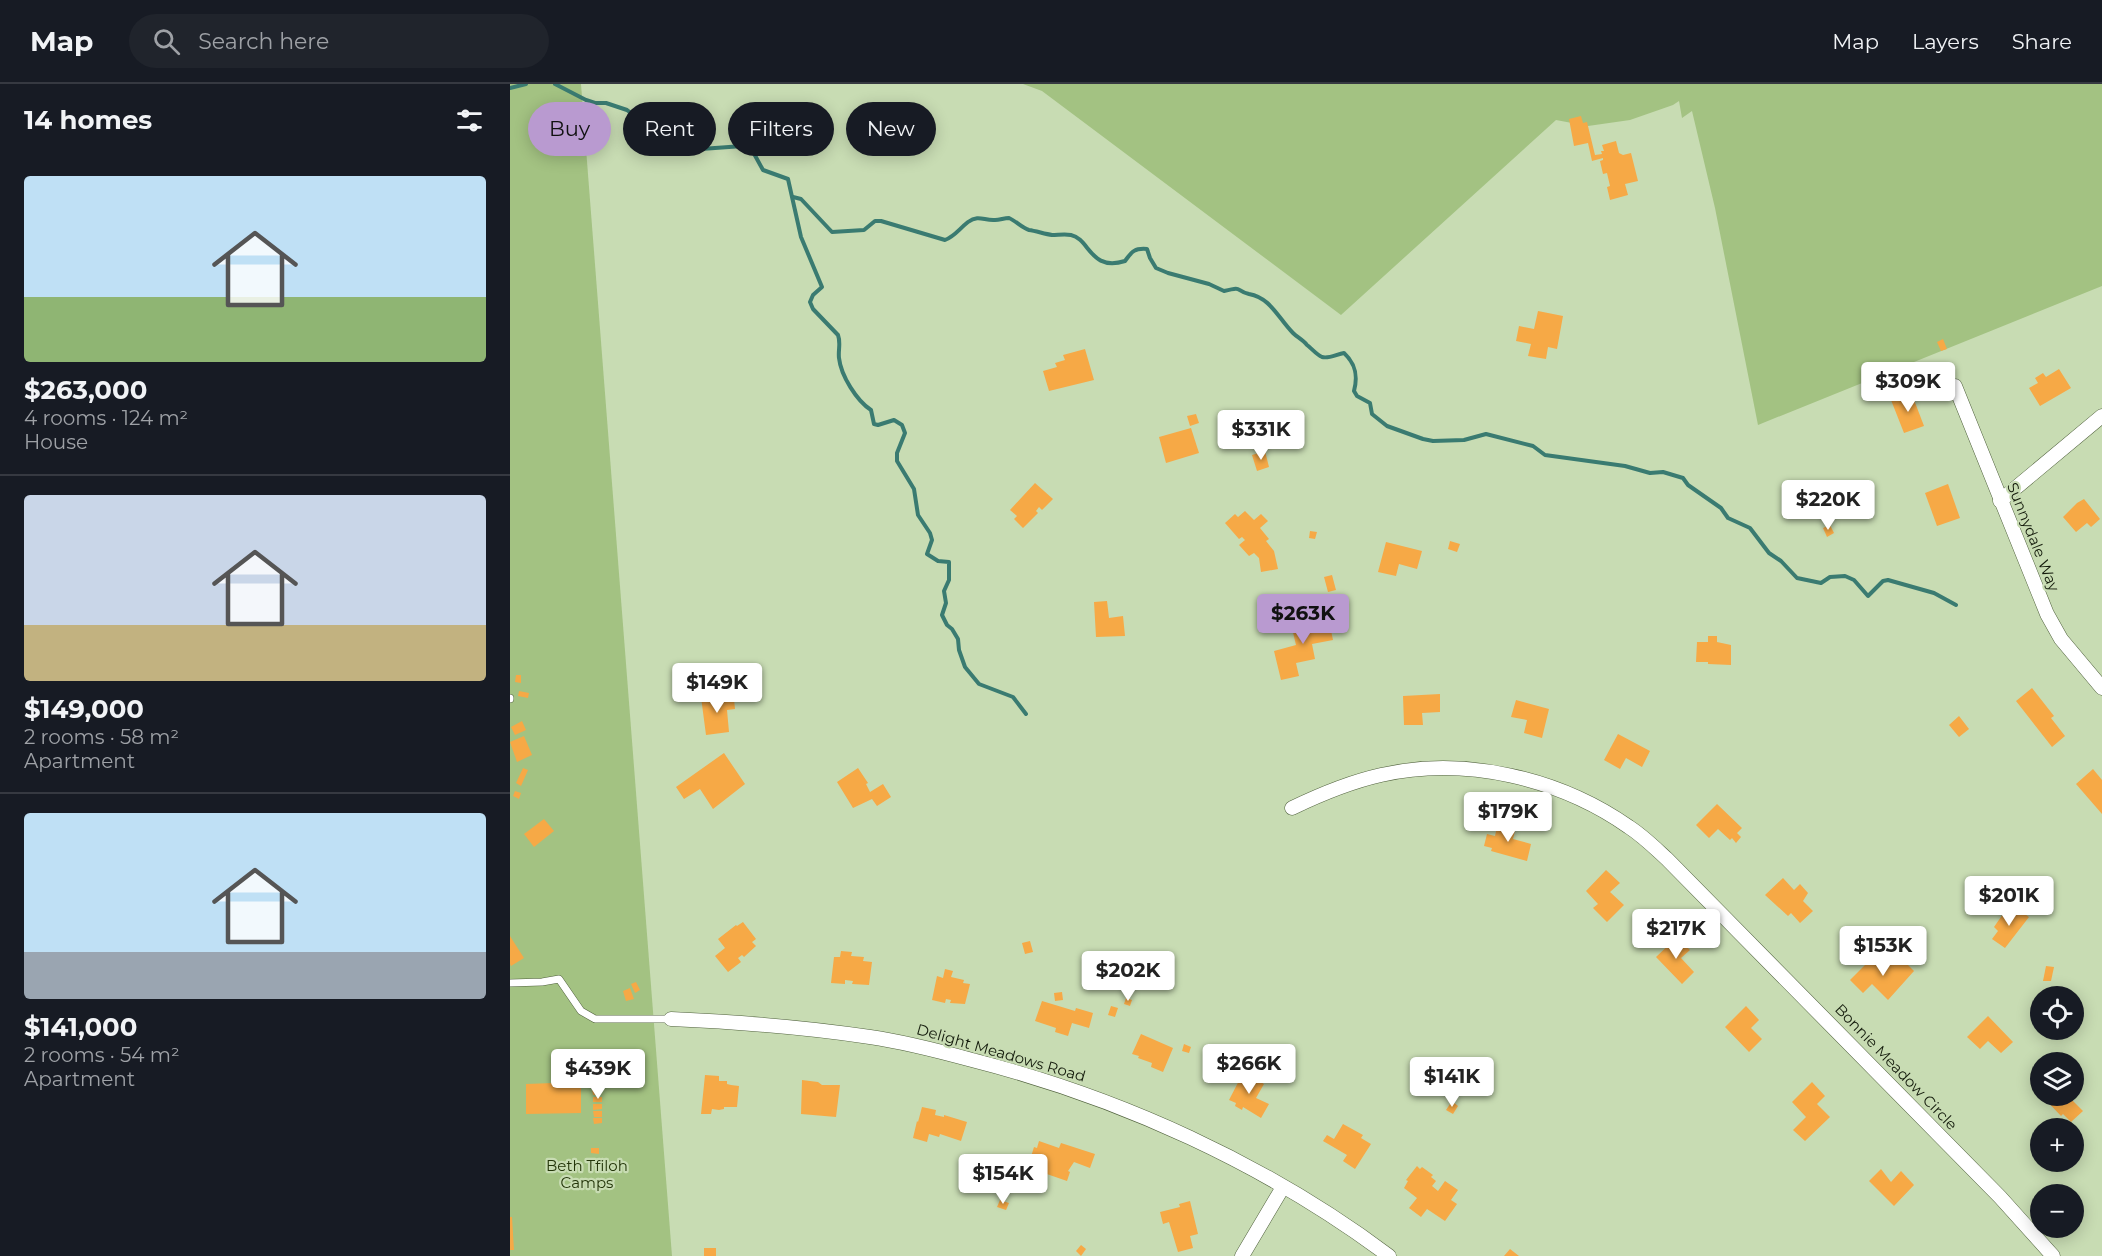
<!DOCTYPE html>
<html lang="en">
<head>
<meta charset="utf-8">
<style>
	body { margin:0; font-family:Montserrat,sans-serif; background:#20242c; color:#f1f3f6; height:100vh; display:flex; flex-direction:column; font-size:22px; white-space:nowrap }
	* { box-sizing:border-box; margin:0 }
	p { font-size:20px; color:#9ea1a6 }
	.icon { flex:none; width:33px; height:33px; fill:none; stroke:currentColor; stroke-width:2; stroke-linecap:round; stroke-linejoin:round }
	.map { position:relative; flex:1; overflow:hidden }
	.details { display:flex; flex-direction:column; background:#171b24; width:510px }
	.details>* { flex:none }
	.guide { position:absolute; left:18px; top:18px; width:570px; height:54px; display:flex; gap:12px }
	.buttons { position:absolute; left:1520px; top:902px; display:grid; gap:12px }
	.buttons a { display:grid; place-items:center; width:54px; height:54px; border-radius:50%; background:#171b24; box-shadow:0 3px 15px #0003; font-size:30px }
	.price { position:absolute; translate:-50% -51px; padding:0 14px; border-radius:6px; background:#fff; color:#222; font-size:20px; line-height:39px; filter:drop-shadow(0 2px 3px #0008) }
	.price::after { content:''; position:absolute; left:50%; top:36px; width:18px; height:14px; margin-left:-9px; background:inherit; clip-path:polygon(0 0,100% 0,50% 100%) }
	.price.selected { background:#b99ad0; color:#111 }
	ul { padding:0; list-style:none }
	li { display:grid; align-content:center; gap:12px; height:318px; padding:0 24px }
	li+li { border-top:2px solid #363941 }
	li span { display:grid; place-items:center; height:186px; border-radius:6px; color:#555 }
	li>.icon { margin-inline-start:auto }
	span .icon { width:108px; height:108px; fill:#fffc; stroke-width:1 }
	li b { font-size:26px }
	h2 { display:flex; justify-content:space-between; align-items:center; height:72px; padding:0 24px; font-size:26px }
	.chip { padding:0 21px; border-radius:27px; background:#171b24; box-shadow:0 3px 15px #0003; font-size:21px; line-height:54px }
	.chip.selected { background:#b99ad0; color:#111 }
	header { display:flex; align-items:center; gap:36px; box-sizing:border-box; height:84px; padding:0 30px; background:#171b24; border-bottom:2px solid #363941 }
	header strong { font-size:28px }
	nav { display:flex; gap:33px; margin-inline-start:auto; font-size:21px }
	.search { width:420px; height:54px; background:#20242c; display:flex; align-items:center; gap:15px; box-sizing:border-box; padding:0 21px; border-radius:33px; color:#9ea1a6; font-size:22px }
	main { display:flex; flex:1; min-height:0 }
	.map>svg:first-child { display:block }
	.green { fill:#a3c282 }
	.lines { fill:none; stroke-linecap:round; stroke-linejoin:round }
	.stream { stroke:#3a7b71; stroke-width:4 }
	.building { fill:#f6a946 }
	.lane-casing { stroke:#50613d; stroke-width:8 }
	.street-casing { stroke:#50613d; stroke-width:15 }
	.lane { stroke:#fff; stroke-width:7 }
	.street { stroke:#fff; stroke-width:14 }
	.labels { text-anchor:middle; stroke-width:4.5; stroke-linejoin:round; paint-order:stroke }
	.street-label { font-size:15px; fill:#131a0b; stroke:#c8dcb3 }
	.park-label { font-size:15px; fill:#233509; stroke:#c8dcb3 }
</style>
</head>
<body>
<header>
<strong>Map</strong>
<div class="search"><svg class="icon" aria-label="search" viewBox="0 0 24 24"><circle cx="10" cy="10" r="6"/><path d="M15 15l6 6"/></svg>Search here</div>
<nav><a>Map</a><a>Layers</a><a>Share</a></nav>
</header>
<main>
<section class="details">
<h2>14 homes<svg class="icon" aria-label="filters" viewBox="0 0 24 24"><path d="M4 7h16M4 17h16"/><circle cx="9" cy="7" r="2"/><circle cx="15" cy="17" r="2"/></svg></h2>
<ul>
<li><span style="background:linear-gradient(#bfe0f5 65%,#8fb573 0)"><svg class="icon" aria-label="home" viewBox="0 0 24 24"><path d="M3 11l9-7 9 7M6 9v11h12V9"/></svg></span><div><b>$263,000</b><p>4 rooms · 124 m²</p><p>House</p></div></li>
<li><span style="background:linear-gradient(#c9d6e8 70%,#c2b280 0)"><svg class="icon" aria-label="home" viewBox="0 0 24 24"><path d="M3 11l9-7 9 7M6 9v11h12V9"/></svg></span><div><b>$149,000</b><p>2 rooms · 58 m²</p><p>Apartment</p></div></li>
<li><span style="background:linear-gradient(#bfe0f5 75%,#9aa5b1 0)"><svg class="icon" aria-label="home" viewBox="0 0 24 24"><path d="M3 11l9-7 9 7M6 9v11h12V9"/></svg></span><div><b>$141,000</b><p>2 rooms · 54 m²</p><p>Apartment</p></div></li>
</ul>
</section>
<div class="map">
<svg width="1592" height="1172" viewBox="0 0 1592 1172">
	<rect width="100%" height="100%" fill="#c8dcb3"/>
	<g class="green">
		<polygon points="0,0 71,0 162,1172 0,1172"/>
		<polygon points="513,0 1592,0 1592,202 1248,341 1205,124 1182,27 1172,34 1169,17 1163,21 1120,36 1078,42 1046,36 831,231 532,7"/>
	</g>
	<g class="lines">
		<g class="stream">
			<path d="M 45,0 L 76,16 L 85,19 L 96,19 L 117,26 L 136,41 L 168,55 L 175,61 L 191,65 L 233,62 L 242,66 L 253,86 L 278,95 L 291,153 L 312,203 L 303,211 L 300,218 L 303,225 L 328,251 C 331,259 328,266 329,274 C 331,292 347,317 361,326 L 364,340 L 368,341 L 384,336 L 392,341 L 395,349 L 387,369 L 387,377 L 404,405 L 408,431 L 420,449 L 422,456 L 417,470 L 428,477 L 439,478 L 439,496 L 434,507 L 436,519 L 432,531 L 437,541 L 442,545 L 448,555 L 449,566 L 455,583 L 469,600 L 503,613 L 516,630"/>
			<polyline points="0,4 16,0"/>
			<path d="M 283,113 L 291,115 L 322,148 L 354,146 L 365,137 L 371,137 L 435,156 C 445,152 449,145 458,138 C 469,130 474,137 485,136 C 490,136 494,134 499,134 C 506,137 512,144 519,146 C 526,147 535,150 542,151 C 548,151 555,150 561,151 C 580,155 580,188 615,177 C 622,167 625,164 637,165 L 640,174 L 646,184 L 658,189 L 699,200 L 714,207 C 734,202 724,206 739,210 C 761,214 768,234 783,249 C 787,253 793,256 797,261 C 801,264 807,271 812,273 C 819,275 827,270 834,269 C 846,280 848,292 844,307 L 847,312 L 860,319 L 862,330 L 877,342 L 913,355 L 923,357 L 954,356 L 976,350 L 1023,362 L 1035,371 L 1115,382 L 1140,389 L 1153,388 L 1173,394 L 1178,401 L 1211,424 L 1218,434 L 1240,444 L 1259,469 L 1271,477 L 1287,494 L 1311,499 L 1320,493 L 1335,492 L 1344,496 L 1358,512 L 1373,497 L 1378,496 L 1424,509 L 1446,521"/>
		</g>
	</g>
	<g class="building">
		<polygon points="1071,32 1073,39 1077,38 1085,71 1092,70 1091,67 1094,67 1092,61 1106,57 1109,69 1113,71 1121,69 1128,97 1115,100 1118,111 1100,116 1097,103 1100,102 1097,89 1093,90 1090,77 1093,76 1093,74 1082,77 1078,59 1064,62 1059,35"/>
		<polygon points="1028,227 1053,232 1047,265 1038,263 1036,275 1018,272 1021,260 1006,257 1009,242 1024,245"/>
		<polygon points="1433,255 1437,265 1431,267 1427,258"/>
		<polygon points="575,265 584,296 539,307 533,287 547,283 545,279 555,276 553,271"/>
		<polygon points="1549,285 1561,304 1530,322 1519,304 1528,299 1525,294 1533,289 1536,293"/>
		<polygon points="1401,308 1414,342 1394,349 1381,316"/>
		<polygon points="686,330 689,339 680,342 677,332"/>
		<polygon points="681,344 689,369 656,379 649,353"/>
		<polygon points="755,367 759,383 747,387 742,371"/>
		<polygon points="525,399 543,415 532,426 529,423 526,427 528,429 513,444 504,435 507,432 500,426"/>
		<polygon points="1438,400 1450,434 1427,442 1415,409"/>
		<polygon points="1574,415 1590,435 1581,443 1577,439 1566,448 1553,433 1567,419"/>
		<polygon points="735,427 744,436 751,430 758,437 750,444 759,455 756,457 764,467 768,485 751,488 749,474 744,469 739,472 729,461 735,456 732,453 729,455 715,439 725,430 728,433"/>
		<polygon points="1320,441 1324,449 1317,453 1313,444"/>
		<polygon points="800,447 807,448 805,455 799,454"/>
		<polygon points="940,457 950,460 947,468 938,465"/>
		<polygon points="876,458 912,467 907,485 889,480 886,492 868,488"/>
		<polygon points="822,491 826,506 818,508 814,493"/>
		<polygon points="597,517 599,534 613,532 615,552 586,553 584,518"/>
		<polygon points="818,532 823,556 802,560 805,575 786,579 789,592 771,596 764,567 786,561 781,540"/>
		<polygon points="1198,552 1207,552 1207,558 1221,561 1221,581 1198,580 1198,578 1186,578 1187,558 1198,558"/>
		<polygon points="6,591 11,591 11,599 5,598"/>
		<polygon points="1522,604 1544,632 1541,634 1555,652 1542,663 1506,617"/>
		<polygon points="9,607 19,609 18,614 8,612"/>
		<polygon points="215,610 216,616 224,615 225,625 217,626 219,648 196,651 191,613"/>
		<polygon points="930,610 930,628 912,629 913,641 894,641 893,612"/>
		<polygon points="1006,616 1039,625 1032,654 1014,649 1017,636 1001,633"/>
		<polygon points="1449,632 1459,645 1449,653 1439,641"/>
		<polygon points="12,637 16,646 5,651 1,643"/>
		<polygon points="1108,650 1140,667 1132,683 1116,674 1110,685 1094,676"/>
		<polygon points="14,652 22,671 7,678 0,658"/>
		<polygon points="214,669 235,700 203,725 190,705 174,715 166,703"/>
		<polygon points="13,684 18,686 11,702 6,699"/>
		<polygon points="348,684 358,699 356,700 360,708 373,700 381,713 367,722 362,715 343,724 327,698"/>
		<polygon points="1583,685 1592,696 1592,730 1566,700"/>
		<polygon points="5,707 11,709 9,715 3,712"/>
		<polygon points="1207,720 1232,744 1227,749 1231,753 1226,759 1222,754 1220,756 1208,745 1199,754 1186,741"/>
		<polygon points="34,735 44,747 24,763 14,750"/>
		<polygon points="988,738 1006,743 1003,755 1021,760 1017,777 981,767 982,764 974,762 977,750 985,752"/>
		<polygon points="1096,786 1110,799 1100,808 1114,821 1097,838 1083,824 1088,820 1076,807"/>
		<polygon points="1273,794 1284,806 1290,800 1298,809 1293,817 1303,827 1290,839 1281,829 1278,832 1255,811"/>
		<polygon points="1517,796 1525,806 1519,810 1511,801"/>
		<polygon points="1522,811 1526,818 1523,821 1518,814"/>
		<polygon points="1505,823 1519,833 1495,864 1482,855 1488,847 1484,843 1493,830 1497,834"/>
		<polygon points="233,838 246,855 242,858 246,862 234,873 232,871 228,874 231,878 218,888 205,872 215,864 208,855 226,841 227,842"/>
		<polygon points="0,852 14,874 1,882 0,880"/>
		<polygon points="1167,853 1180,866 1171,874 1184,888 1172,900 1146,873"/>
		<polygon points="520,857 523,868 515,870 512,859"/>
		<polygon points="331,867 342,868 341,872 354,873 353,877 362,878 359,901 342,900 343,897 335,896 335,900 321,899 324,873 330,873"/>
		<polygon points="1388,871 1404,887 1378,916 1362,900 1353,909 1340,896 1361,875 1372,887"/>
		<polygon points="1536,882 1544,883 1541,897 1533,897"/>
		<polygon points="435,885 443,887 441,893 454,896 453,899 460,900 455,920 440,919 441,916 436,915 435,919 422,916 427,892 433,894"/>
		<polygon points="126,898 130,906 125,909 121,900"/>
		<polygon points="120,904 124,915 116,917 113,907"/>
		<polygon points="552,908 553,916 545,917 544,909"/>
		<polygon points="616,914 622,916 620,922 614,920"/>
		<polygon points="532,917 565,927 566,924 583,929 579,944 562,939 558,952 545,948 546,944 525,937"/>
		<polygon points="601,922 608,924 605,933 598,931"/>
		<polygon points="1236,922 1249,936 1241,944 1252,955 1239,968 1215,943"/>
		<polygon points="1478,932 1503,958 1491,969 1478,957 1470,965 1457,953"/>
		<polygon points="631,950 663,964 653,988 641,983 642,979 628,974 629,972 622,970"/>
		<polygon points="674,960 681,963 679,969 672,967"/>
		<polygon points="741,986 748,990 746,995 754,1000 746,1014 759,1020 751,1034 733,1023 732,1026 725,1022 726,1019 719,1016 733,989 738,991"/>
		<polygon points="195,991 209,992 209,997 217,997 217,1000 221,1001 229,1002 227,1023 214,1023 214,1025 209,1026 202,1025 201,1030 191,1030"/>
		<polygon points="292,996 308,998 312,1001 330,1001 326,1033 291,1030"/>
		<polygon points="71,998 71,1029 16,1030 16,1000"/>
		<polygon points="1302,998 1315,1012 1307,1020 1320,1033 1295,1057 1283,1046 1296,1033 1282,1018"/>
		<polygon points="90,1004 91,1010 83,1011 82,1005"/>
		<polygon points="1531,1011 1557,1011 1573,1027 1561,1038 1553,1030 1551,1032"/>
		<rect x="83" y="1013" width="9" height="5"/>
		<polygon points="942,1017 948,1022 943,1030 936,1026"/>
		<polygon points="83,1020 92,1020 92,1025 83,1026"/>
		<polygon points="412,1023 426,1026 425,1031 434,1033 434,1031 457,1038 451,1057 430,1050 429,1053 419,1050 417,1058 403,1054 407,1037 408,1038"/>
		<polygon points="83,1027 92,1027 92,1033 84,1033"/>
		<polygon points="83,1034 92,1034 92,1039 84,1040"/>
		<polygon points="833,1040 853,1051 851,1054 861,1060 845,1085 833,1077 837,1071 813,1057 817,1051 824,1055"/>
		<polygon points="529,1057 549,1064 551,1059 585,1070 580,1084 564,1078 558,1087 560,1088 557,1097 531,1088 530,1092 520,1089 522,1077 520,1076 524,1063 527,1064"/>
		<polygon points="81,1064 89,1064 89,1070 81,1069"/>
		<polygon points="907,1082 910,1085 912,1083 923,1091 921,1093 926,1097 922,1102 928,1107 935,1097 948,1106 941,1116 947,1120 935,1137 917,1125 911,1133 899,1124 907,1114 894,1104 898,1097 896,1096"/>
		<polygon points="1371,1085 1381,1098 1391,1087 1404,1101 1384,1122 1359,1097"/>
		<polygon points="490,1116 499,1119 496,1126 487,1123"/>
		<polygon points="680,1117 688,1150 680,1152 683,1164 668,1168 659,1138 653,1140 650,1128 670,1123 669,1120"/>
		<polygon points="0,1133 2,1133 4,1166 0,1166"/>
		<polygon points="571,1161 576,1165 571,1172 566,1167"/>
		<rect x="194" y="1164" width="12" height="8"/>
		<polygon points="1000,1165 1009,1172 994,1172"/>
	</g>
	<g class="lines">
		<g class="lane-casing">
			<g id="lane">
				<polyline points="0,614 0,615"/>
				<polyline points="0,899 32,898 49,895 71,927 85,935 161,935"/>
			</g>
		</g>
		<g class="street-casing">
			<g id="street">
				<polyline points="1445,302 1537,530 1551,555 1592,604"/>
				<polyline points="1490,417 1592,332"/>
				<path d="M 782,724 C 811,710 840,698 871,691 C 955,672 1049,694 1119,743 C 1133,752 1145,764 1157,775 L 1490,1113 L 1543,1172"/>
				<path d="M 161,935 C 228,938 294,943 360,953 C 395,958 429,967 462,976 C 611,1014 756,1080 879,1172"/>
				<polyline points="732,1172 773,1103"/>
			</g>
		</g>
		<use href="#lane" class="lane"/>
		<use href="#street" class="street"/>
	</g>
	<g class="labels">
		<g class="street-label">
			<text transform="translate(1523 453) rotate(68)" y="5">Sunnydale Way</text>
			<text transform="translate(491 969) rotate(16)" y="5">Delight Meadows Road</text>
			<text transform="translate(1386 983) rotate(46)" y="5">Bonnie Meadow Circle</text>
		</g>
		<g class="park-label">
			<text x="77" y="1087">Beth Tfiloh<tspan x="77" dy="17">Camps</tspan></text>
		</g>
	</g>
</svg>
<div class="buttons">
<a><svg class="icon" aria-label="locate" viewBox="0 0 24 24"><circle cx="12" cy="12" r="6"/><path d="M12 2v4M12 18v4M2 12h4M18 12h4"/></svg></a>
<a><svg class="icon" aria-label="layers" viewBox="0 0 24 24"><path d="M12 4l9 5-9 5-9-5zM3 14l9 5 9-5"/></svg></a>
<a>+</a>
<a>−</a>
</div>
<b class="price" style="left:1398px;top:329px">$309K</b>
<b class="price" style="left:751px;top:377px">$331K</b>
<b class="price" style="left:1318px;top:447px">$220K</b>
<b class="price selected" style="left:793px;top:561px">$263K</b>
<b class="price" style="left:207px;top:630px">$149K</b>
<b class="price" style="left:998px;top:759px">$179K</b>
<b class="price" style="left:1499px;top:843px">$201K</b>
<b class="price" style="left:1166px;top:876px">$217K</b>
<b class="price" style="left:1373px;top:893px">$153K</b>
<b class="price" style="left:618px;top:918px">$202K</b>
<b class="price" style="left:739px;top:1011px">$266K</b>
<b class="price" style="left:88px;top:1016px">$439K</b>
<b class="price" style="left:942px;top:1024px">$141K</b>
<b class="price" style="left:493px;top:1121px">$154K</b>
<div class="guide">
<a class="chip selected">Buy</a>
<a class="chip">Rent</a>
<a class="chip">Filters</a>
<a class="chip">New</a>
</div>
</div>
</main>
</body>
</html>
